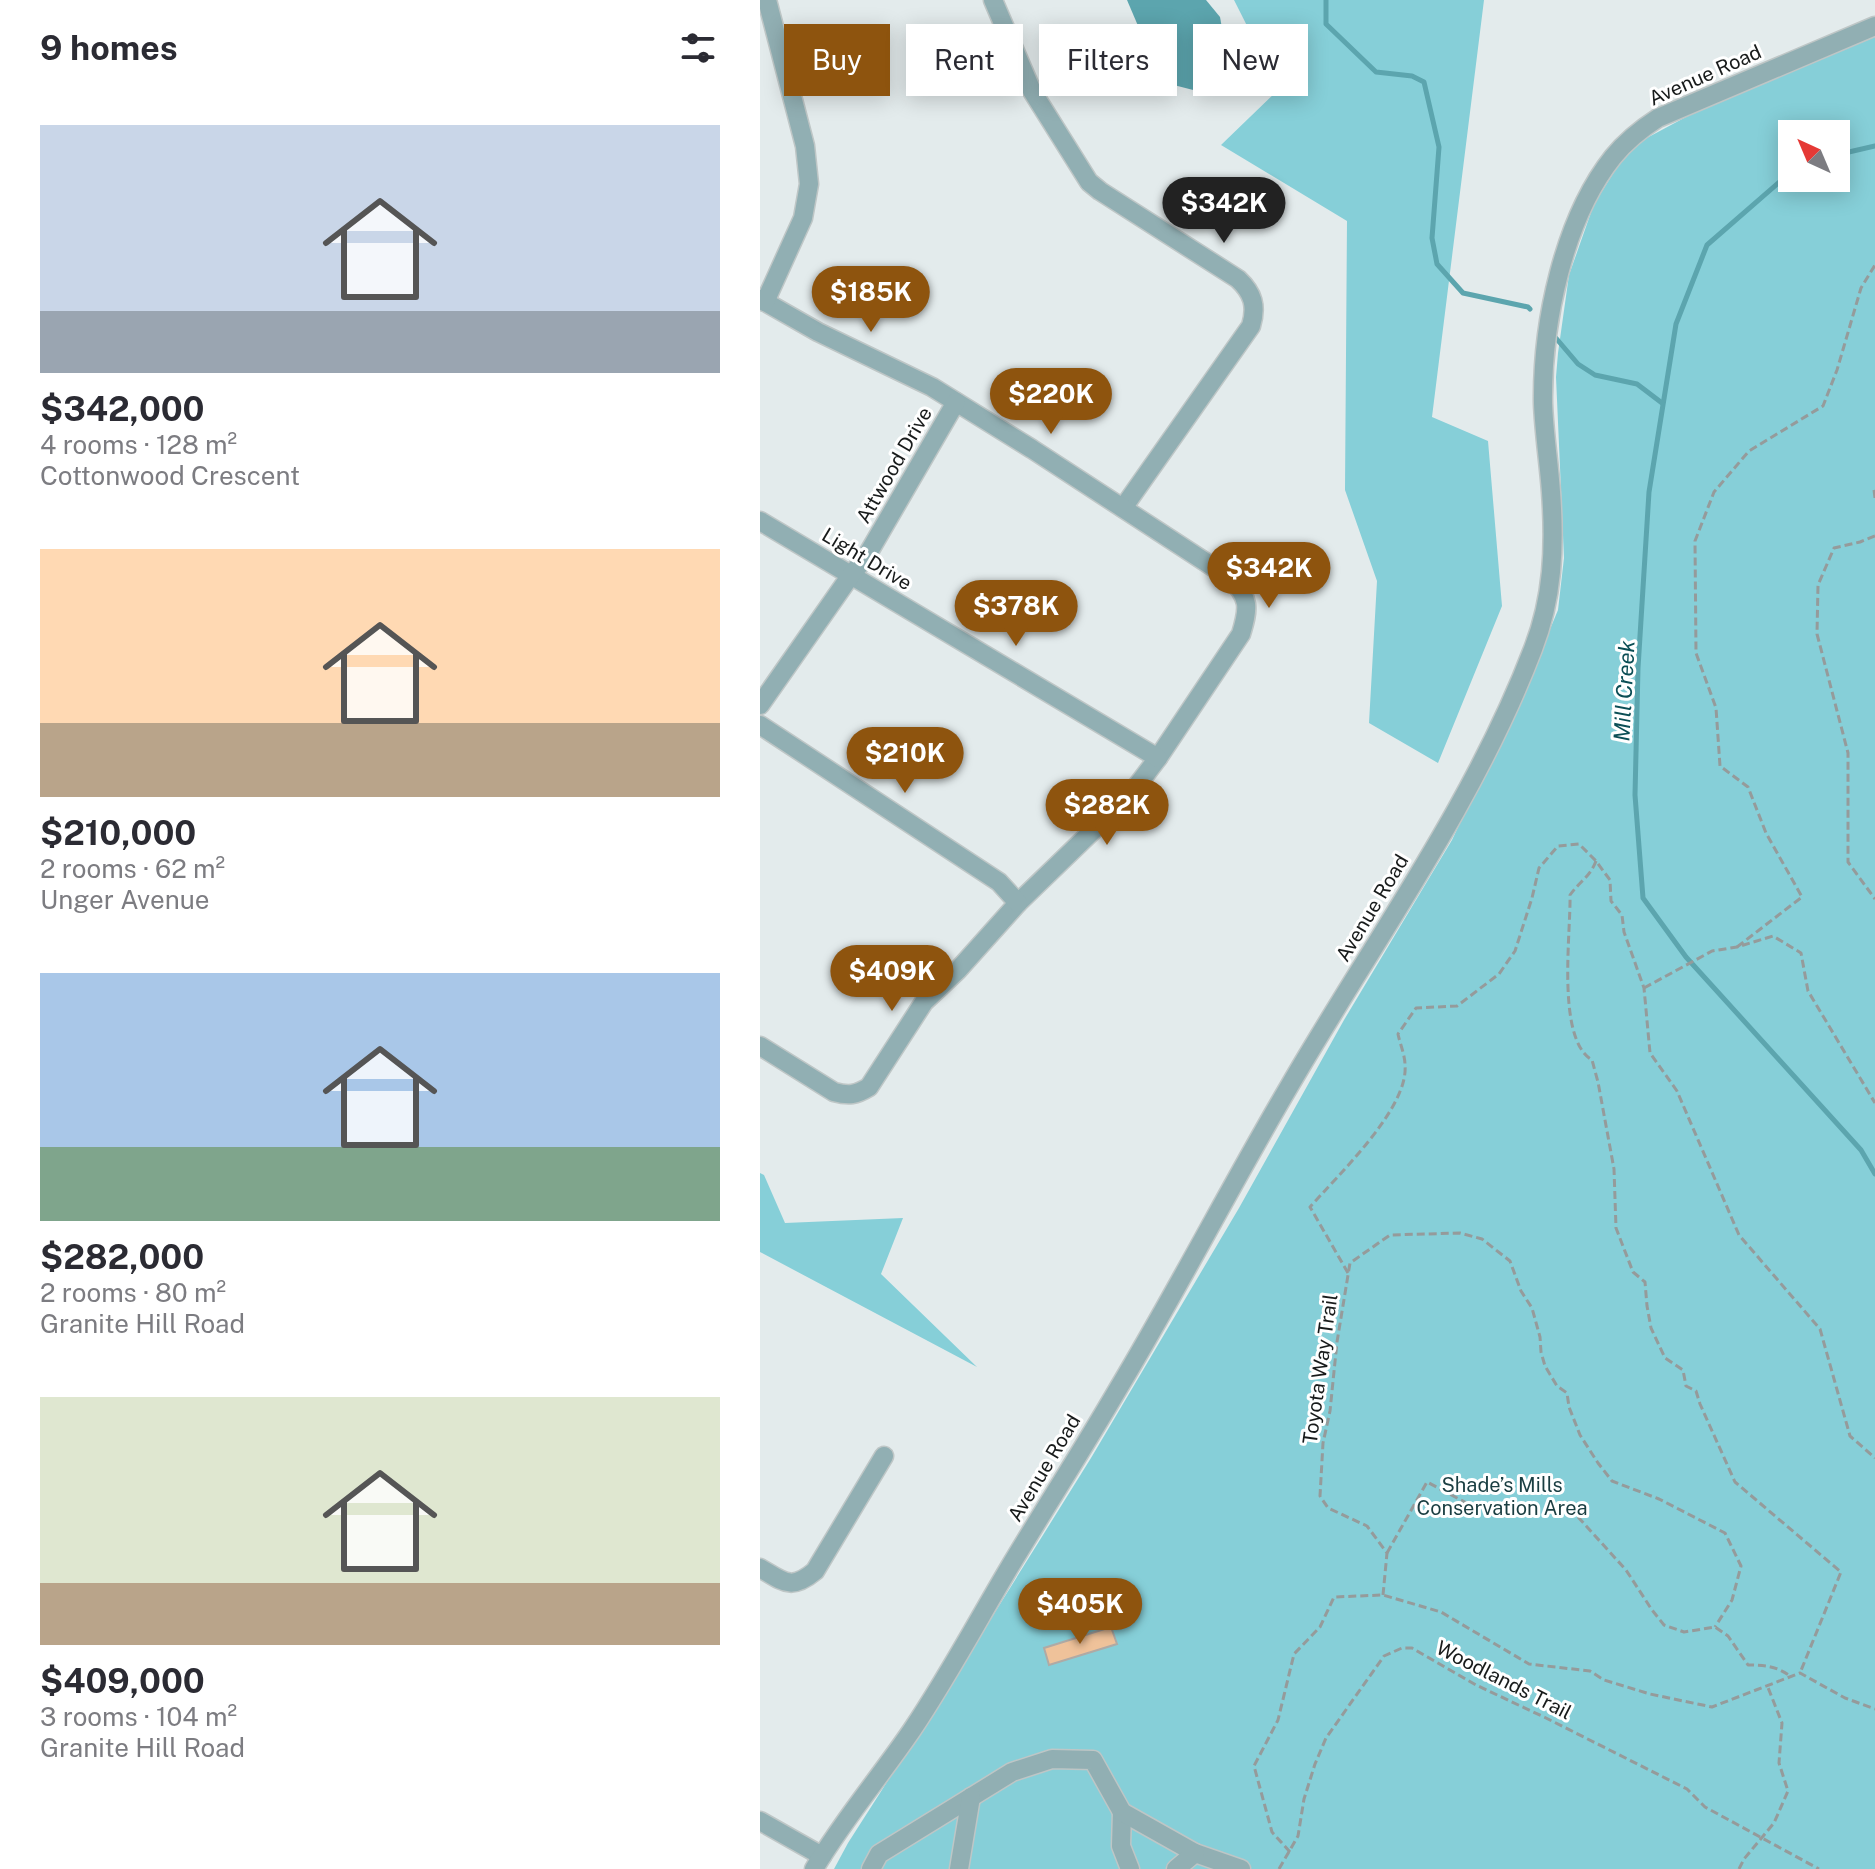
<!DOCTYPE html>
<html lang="en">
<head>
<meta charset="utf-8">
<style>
	body { margin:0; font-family:"Public Sans",sans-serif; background:#f7f7f7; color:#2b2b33; height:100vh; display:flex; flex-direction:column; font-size:30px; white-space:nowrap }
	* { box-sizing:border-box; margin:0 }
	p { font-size:26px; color:#7c7c81 }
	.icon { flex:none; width:44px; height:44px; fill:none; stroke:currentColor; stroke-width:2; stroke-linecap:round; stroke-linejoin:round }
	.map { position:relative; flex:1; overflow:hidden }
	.details { display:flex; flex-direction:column; background:#fff; width:760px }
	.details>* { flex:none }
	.top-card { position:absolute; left:24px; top:24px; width:760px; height:72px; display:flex; gap:16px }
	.needle { width:52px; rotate:316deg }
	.controls { position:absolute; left:1018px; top:120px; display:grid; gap:16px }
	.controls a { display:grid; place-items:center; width:72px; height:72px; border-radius:0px; background:#fff; box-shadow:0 4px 20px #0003; font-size:40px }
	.price { position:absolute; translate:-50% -68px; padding:0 18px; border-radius:28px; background:#8e540e; color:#fff; font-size:26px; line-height:52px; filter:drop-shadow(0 2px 4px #0008) }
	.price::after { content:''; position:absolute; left:50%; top:48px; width:24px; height:18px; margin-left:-12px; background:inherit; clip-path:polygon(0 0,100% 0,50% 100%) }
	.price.current { background:#222; color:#fff }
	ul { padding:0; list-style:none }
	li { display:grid; align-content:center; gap:16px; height:424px; padding:0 40px }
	li span { display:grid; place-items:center; height:248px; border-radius:0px; color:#555 }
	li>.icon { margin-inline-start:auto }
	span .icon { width:144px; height:144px; fill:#fffc; stroke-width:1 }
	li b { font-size:34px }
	h2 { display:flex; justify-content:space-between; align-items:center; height:96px; padding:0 40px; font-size:34px }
	.pill { padding:0 28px; border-radius:0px; background:#fff; box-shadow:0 4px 20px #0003; font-size:28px; line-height:72px }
	.pill.current { background:#8e540e; color:#fff }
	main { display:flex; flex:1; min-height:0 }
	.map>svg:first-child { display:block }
	.green { fill:#86cfd8; fill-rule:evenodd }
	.water { fill:#5ca5ae }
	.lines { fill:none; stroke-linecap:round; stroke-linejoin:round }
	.stream { stroke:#5ca5ae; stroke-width:5 }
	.building { fill:#efc29a; stroke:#afaaa5; stroke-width:2 }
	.minor-casing { stroke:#bec6c6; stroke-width:21 }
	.path { stroke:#959b9b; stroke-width:3; stroke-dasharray:8 4; stroke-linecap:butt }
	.minor { stroke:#91afb3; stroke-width:18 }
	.labels { text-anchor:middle; stroke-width:6; stroke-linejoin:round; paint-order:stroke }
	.street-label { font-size:20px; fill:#181b1b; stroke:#fff }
	.park-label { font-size:20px; fill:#1a3e42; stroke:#fff }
	.water-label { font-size:22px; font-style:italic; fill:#0b4e55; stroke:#fff }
</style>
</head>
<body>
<main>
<section class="details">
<h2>9 homes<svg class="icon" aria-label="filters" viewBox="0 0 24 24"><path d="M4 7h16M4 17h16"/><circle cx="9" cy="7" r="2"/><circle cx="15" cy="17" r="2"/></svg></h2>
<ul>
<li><span style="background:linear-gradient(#c9d6e8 75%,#9aa5b1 0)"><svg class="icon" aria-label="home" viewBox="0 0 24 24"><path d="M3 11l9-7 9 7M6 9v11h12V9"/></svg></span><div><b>$342,000</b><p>4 rooms · 128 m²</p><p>Cottonwood Crescent</p></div></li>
<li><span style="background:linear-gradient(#ffd9b3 70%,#b9a48a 0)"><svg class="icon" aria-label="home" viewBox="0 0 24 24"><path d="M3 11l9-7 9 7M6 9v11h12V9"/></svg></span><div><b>$210,000</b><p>2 rooms · 62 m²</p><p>Unger Avenue</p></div></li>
<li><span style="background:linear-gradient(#a9c7e8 70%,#7fa58c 0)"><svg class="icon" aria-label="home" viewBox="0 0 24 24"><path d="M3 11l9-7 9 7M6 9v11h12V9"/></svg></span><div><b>$282,000</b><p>2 rooms · 80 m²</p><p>Granite Hill Road</p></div></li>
<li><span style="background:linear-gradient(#dfe7d0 75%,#b9a48a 0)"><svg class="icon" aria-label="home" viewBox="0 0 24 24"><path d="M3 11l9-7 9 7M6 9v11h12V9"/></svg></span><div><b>$409,000</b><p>3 rooms · 104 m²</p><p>Granite Hill Road</p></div></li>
</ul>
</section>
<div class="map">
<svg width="1115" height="1869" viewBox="0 0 1115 1869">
	<rect width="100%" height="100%" fill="#e3ebec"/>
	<g class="green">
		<polygon points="474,0 724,0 672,417 728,441 742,606 678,763 609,723 617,581 585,490 587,221 461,145 519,89"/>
		<path d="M 1115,37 L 1115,1869 L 74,1869 L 88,1843 L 207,1657 L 331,1458 L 479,1208 L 584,1020 L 692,840 L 773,670 L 798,610 L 804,558 L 796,377 L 798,353 L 809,275 L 834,204 L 859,164 L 883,140 L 954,102 ZM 1032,134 L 1076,134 L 1076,178 L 1032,178 Z"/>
		<polygon points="0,1173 4,1175 25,1223 143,1218 121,1274 217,1367 0,1252"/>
	</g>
	<polygon class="water" points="367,0 446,0 460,17 469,67 441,92 402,82"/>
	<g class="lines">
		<g class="stream">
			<polyline points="566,0 566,24 616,72 652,76 664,82 679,147 672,238 677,264 703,293 768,307 770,309"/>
			<polyline points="1076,155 1115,146"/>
			<polyline points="1032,171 947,245 916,324 889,492 878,668 875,795 883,898 926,957 1101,1150 1115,1174"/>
			<polyline points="795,337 818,364 835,375 877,384 902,403"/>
		</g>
	</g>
	<polygon class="building" points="351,1627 357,1644 289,1665 284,1648"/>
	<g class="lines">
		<g class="minor-casing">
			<g id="minor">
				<path d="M 233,0 L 272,91 L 329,182 L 340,191 L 478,279 C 493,293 497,306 491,326 L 363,508"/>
				<path d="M 0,299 L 58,332 L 172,387 L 272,449 L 470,578 C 490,598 489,608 481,634 L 398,758 L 376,787 L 348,816 L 258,903 L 198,970 L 164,1002 L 109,1087 C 96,1095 89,1096 74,1092 L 0,1046"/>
				<polyline points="5,302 43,218 49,184 45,146 7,0"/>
				<polyline points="0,521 398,758"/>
				<polyline points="0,705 91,575 106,557 196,402"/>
				<polyline points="0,725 239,882 258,903"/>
				<path d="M 0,1568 C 24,1582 31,1591 55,1571 L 124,1456"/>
				<polyline points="362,1812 361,1846 370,1869"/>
				<polyline points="0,1821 62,1856"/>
				<path d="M 54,1869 C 83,1820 120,1777 152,1730 C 187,1678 217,1622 249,1568 C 285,1508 323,1449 358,1389 C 418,1289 471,1185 530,1085 C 613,942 714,804 773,649 C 793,598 795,547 791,492 C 789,463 784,433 783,403 C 782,324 803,220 853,157 C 866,141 881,129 898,118 L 1115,26"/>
				<polyline points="111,1869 119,1854 252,1772 292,1759 333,1760 362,1812 435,1853 481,1869"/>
				<polyline points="199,1869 211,1797"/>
				<polyline points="416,1869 435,1853"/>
			</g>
		</g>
		<g class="path">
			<polyline points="1114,490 1115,498"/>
			<polyline points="1115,536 1100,542 1074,548 1058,585 1057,634 1088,753 1088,862 1115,899"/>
			<path d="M 836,861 C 830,877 820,881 810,895 C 811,933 796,1039 832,1060 L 838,1082 L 854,1169 L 856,1228 L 873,1272 L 885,1282 L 887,1306 L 891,1328 L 905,1358 L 923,1370 L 926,1386 L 936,1391 L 940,1404 L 975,1482 L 1081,1572 L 1040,1673"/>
			<polyline points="977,947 1042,897 1006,833 988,787 960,766 956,708 936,653 935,541 954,492 989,451 1063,406 1077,370 1101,288 1115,265"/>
			<polyline points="884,988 952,951 977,947 1013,936 1041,953 1048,991 1115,1103"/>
			<path d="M 588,1273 L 550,1207 C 578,1175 649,1108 645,1065 C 645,1055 640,1044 638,1034 L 656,1008 L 697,1006 L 739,974 L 755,951 L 772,898 L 779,868 L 798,846 L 819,844 L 836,861 L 850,880 L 851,901 L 862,915 L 864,932 L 884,988 L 890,1053 L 917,1091 L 979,1235 L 1060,1329 L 1090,1436 L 1115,1458"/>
			<path d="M 627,1553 L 667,1482 L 714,1507 L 812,1513 L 818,1517 L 866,1570 L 892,1610 L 904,1625 L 924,1632 L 955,1627 L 968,1636 L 988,1665 C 1005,1665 1016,1666 1030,1676"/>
			<polyline points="623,1595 627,1553 607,1526 568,1508 560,1496 563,1443 570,1411 577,1342 590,1263 630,1235 700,1233 722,1239 750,1261 761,1291 772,1308 780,1337 781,1352 785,1366 797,1386 807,1393 809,1407 820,1435 838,1463 852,1481 899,1499 965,1533 981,1566 972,1600 955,1627"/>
			<polyline points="530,1852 512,1832 494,1766 518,1720 534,1654 560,1627 574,1597 623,1595 681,1612 769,1664 830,1671 844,1680 890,1694 952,1707 1040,1673 1085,1698 1115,1709"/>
			<polyline points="519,1869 538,1836 544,1799 555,1764 566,1738 624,1656 642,1648 652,1648 716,1685 786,1718 927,1789 945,1807 1059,1869"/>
			<polyline points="979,1869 984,1859 1014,1823 1028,1791 1019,1763 1022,1723 1007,1685"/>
		</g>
		<use href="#minor" class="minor"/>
	</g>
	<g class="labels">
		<g class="street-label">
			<text transform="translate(945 75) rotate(-24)" y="7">Avenue Road</text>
			<text transform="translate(134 465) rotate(-60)" y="7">Attwood Drive</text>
			<text transform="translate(107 559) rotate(31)" y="7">Light Drive</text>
			<text transform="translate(612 908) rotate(-59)" y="7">Avenue Road</text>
			<text transform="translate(560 1369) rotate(-82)" y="7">Toyota Way Trail</text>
			<text transform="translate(284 1468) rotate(-59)" y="7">Avenue Road</text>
			<text transform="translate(744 1680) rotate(27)" y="7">Woodlands Trail</text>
		</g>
		<g class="park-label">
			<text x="742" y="1492">Shade’s Mills<tspan x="742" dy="23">Conservation Area</tspan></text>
		</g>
		<g class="water-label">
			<text transform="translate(864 691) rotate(-87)" y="8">Mill Creek</text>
		</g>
	</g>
</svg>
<div class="controls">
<a><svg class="needle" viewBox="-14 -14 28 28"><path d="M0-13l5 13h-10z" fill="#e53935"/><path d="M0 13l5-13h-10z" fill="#7c7c81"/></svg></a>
</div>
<b class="price current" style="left:464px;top:245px">$342K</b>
<b class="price" style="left:111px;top:334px">$185K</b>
<b class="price" style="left:291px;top:436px">$220K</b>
<b class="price" style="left:509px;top:610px">$342K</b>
<b class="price" style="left:256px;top:648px">$378K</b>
<b class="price" style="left:145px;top:795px">$210K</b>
<b class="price" style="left:347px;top:847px">$282K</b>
<b class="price" style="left:132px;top:1013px">$409K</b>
<b class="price" style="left:320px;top:1646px">$405K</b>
<div class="top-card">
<a class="pill current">Buy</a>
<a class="pill">Rent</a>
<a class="pill">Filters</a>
<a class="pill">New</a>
</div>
</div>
</main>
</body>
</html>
